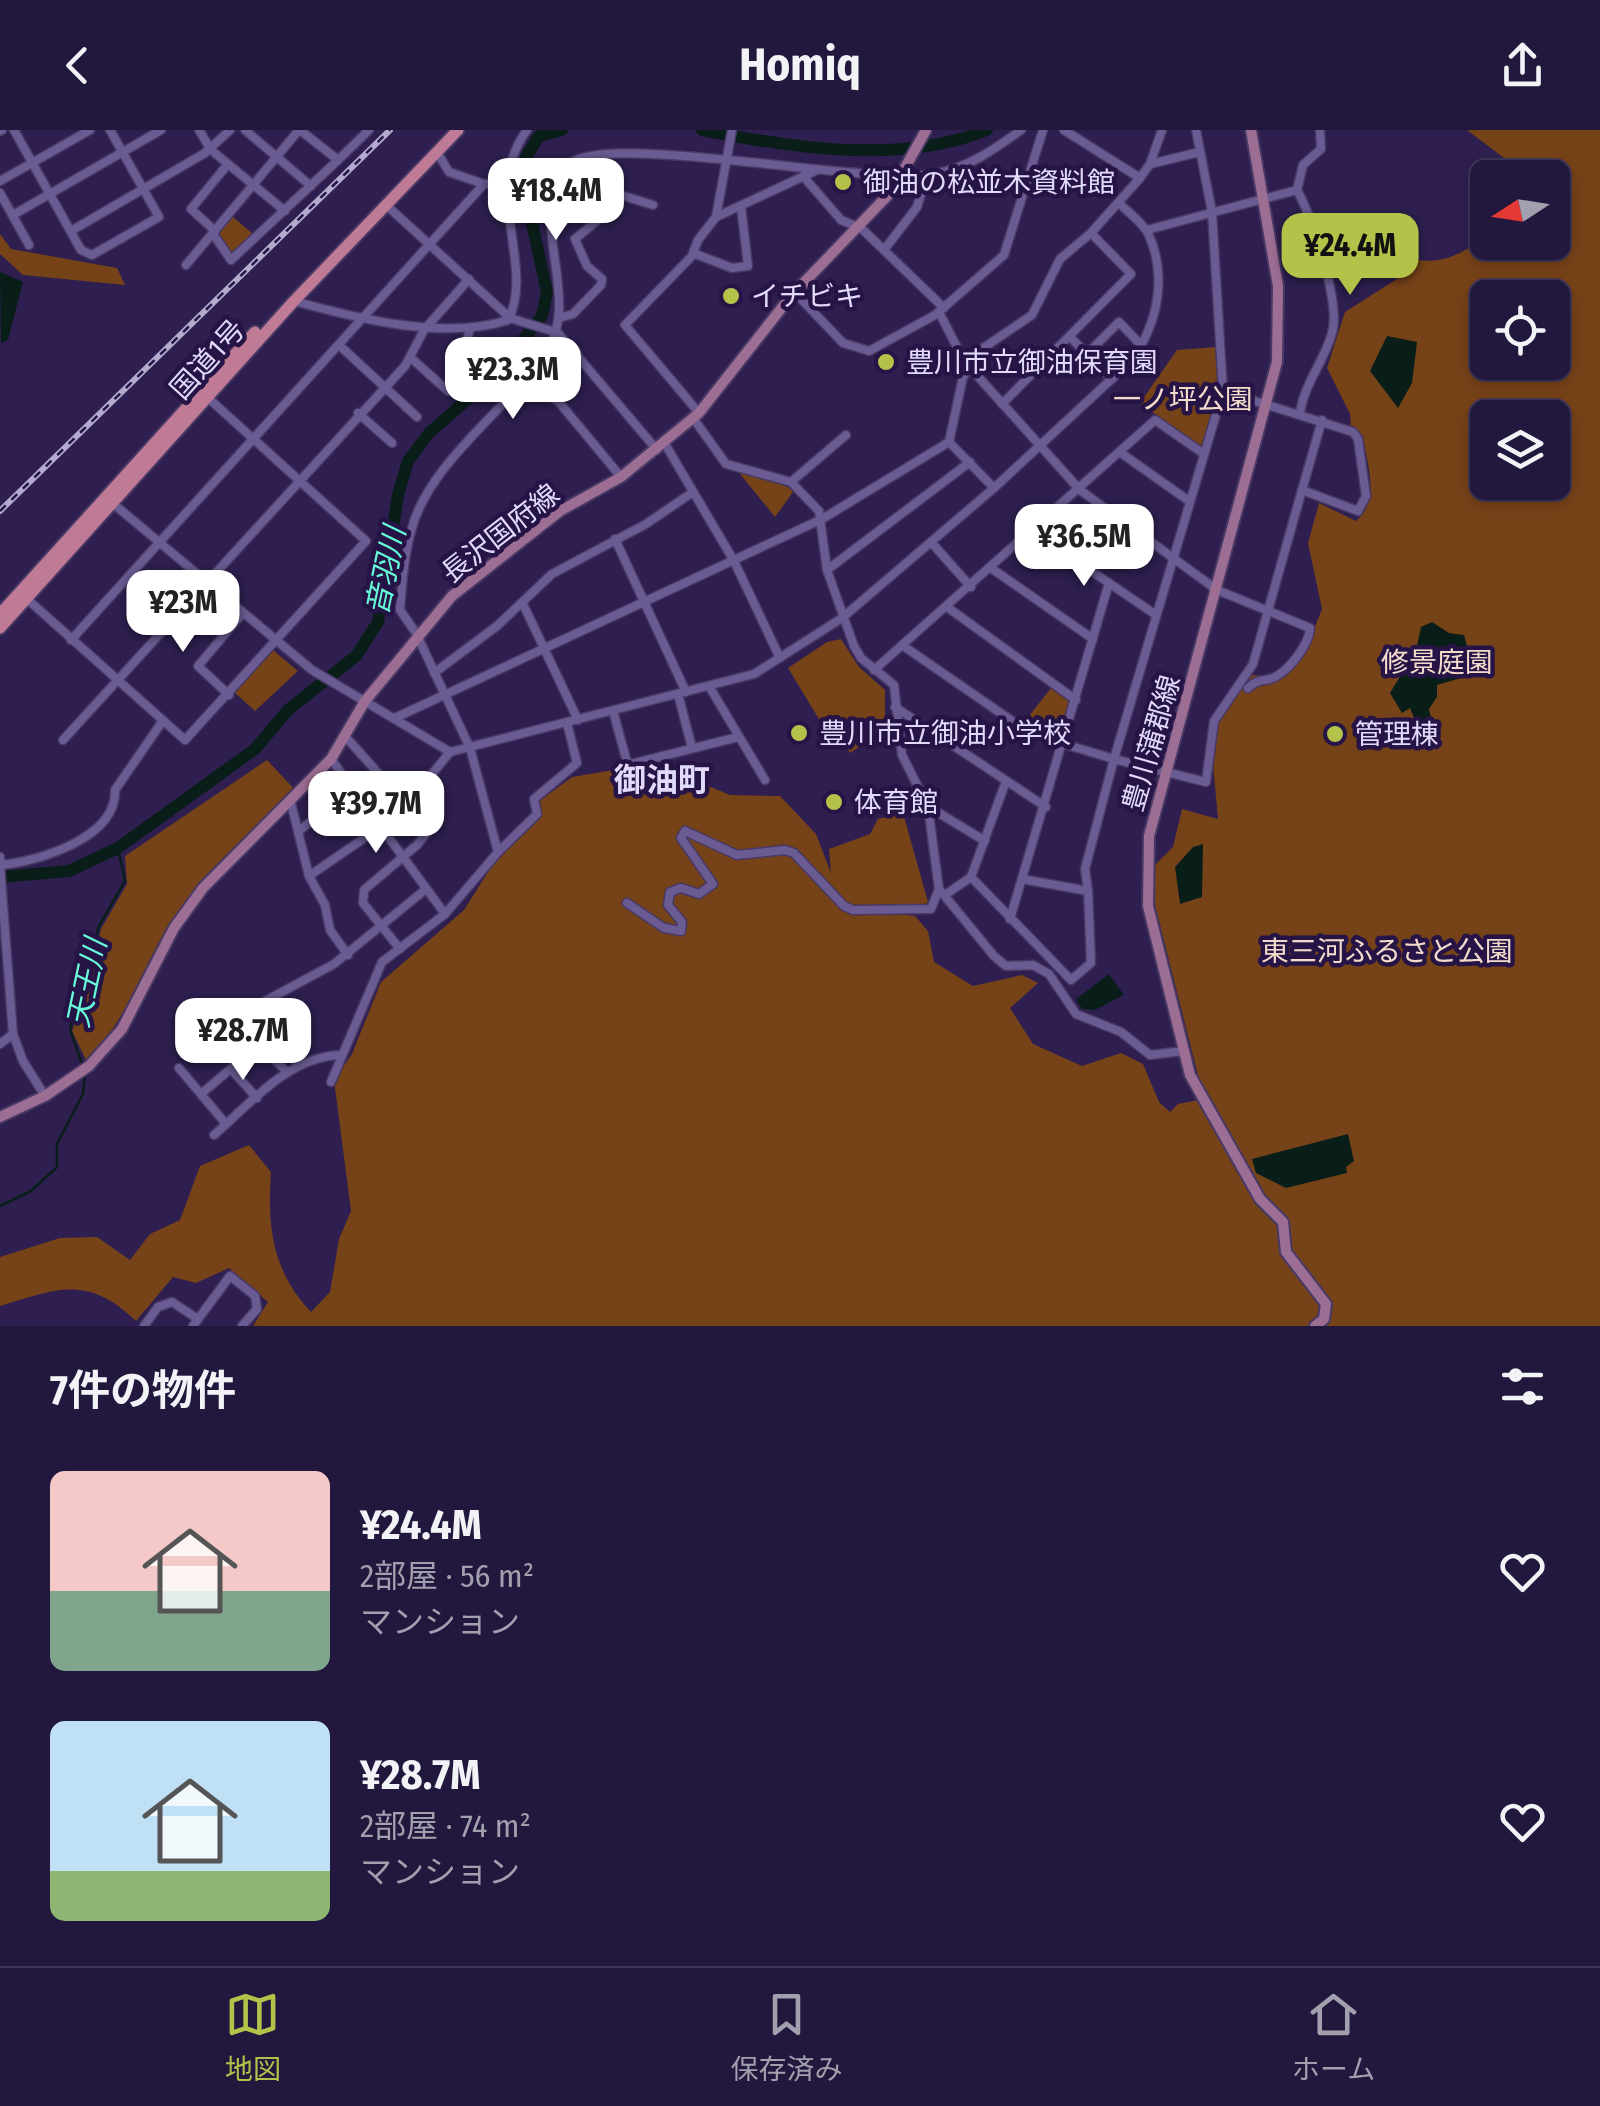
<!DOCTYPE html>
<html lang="ja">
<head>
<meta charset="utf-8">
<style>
	body { margin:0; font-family:"Fira Sans Condensed","Noto Sans JP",sans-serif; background:#2a2043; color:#f1f3f6; height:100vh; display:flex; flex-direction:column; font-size:38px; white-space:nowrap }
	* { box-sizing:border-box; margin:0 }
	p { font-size:32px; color:#a29faf }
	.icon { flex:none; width:55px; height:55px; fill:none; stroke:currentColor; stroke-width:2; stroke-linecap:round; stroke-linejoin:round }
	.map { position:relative; height:1196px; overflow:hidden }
	.sheet { display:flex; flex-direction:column; background:#22173c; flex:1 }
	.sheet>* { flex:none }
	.needle { width:65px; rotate:258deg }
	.buttons { position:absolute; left:1470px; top:30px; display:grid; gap:20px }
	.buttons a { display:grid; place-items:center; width:100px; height:100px; border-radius:15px; background:#22173c; box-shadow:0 5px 15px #0003,0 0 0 2px #3f3656; font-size:50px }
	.price { position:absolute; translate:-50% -85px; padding:0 22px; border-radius:20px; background:#fff; color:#222; font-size:32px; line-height:65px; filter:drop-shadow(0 2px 5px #0008) }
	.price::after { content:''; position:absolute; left:50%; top:60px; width:30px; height:22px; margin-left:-15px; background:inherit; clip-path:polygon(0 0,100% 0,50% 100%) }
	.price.current { background:#b4c24a; color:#111 }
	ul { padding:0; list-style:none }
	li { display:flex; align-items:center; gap:30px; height:250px; padding:0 50px }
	li span { display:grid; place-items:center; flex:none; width:280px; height:200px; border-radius:15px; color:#555 }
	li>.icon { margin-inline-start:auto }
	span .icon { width:120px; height:120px; fill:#fffc; stroke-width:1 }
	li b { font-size:42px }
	h2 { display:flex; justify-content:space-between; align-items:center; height:120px; padding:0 50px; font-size:42px }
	header { display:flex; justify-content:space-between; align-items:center; height:130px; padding:0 50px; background:#22173c; font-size:45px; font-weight:700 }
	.dock { display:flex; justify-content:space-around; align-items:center; height:140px; border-top:2px solid #3f3656; background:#22173c; font-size:28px; color:#a29faf }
	.dock a { display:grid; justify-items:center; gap:5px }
	.dock .current { color:#b4c24a }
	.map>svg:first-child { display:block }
	.green { fill:#764218; fill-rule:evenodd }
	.water { fill:#0a1e19 }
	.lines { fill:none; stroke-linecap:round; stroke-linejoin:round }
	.stream { stroke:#0a1e19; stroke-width:2.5 }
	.river { stroke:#0a1e19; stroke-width:12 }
	.minor-casing { stroke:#483864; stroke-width:11 }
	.major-casing { stroke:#483864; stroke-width:14 }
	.highway-casing { stroke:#483864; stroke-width:15 }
	.minor { stroke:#6a5c93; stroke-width:8 }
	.major { stroke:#9d6e94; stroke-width:10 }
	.highway { stroke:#bf7a95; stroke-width:11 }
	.rail-casing { stroke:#b3aace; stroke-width:6 }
	.rail { stroke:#251445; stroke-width:2.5; stroke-dasharray:8; stroke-linecap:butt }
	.poi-dot { fill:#b4c24a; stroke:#251445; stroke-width:4 }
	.labels { text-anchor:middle; stroke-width:9; stroke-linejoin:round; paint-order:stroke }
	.poi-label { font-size:28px; fill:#e1dafa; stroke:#251445; text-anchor:start }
	.street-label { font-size:28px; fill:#e1dafa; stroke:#251445 }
	.park-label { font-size:28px; fill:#f3dbcb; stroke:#251445 }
	.water-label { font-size:30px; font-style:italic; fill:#67fbd9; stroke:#251445 }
	.quarter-label { font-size:32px; font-weight:bold; fill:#e1dafa; stroke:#251445 }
</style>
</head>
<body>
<header><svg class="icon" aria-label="back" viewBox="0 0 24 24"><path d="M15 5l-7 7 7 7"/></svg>Homiq<svg class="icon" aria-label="share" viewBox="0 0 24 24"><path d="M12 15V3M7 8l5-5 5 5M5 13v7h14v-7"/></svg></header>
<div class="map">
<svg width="1600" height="1196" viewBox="0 0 1600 1196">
	<rect width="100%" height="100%" fill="#2e1f50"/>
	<g class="green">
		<path d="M 1467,0 L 1600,0 L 1600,1196 L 253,1196 L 268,1172 L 229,1138 L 196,1153 L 173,1147 L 136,1191 C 88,1145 58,1158 0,1176 L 0,1127 L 60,1108 L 97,1107 L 130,1130 L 150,1104 L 180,1090 L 200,1036 L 249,1015 L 271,1042 C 267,1096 272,1141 311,1182 L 330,1162 L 339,1109 L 351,1081 L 334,950 L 352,924 L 381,852 L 464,780 L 497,728 L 541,686 L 538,672 L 572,647 L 625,638 L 682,645 L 730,665 L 780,666 L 816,704 L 831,743 L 829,719 L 870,704 L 878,689 L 903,683 L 928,772 L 923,776 L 844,778 L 915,786 L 928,801 L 934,832 L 973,856 L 1022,845 L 1038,853 L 1010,878 L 1033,914 L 1082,936 L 1121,923 L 1143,934 L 1159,972 L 1170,982 L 1178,974 L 1198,970 L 1257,1076 L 1268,1084 L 1280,1082 L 1262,1063 L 1202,961 L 1155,775 L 1154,736 L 1173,717 L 1182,679 L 1218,689 L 1212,623 L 1217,592 L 1250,545 L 1276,546 L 1306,519 L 1322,479 L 1308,413 L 1319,373 L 1356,391 C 1381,369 1367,336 1363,306 L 1351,298 L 1350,284 L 1327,238 L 1345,182 L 1400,147 L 1416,130 C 1447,134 1461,122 1487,108 L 1488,112 L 1552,112 L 1552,48 L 1502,47 L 1508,31 ZM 1488,168 L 1552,168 L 1552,232 L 1488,232 ZM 1488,288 L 1552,288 L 1552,352 L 1488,352 Z"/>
		<polygon points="232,86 254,105 230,126 217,106"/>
		<polygon points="0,104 11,119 117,138 125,155 23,145 0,124"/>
		<polygon points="1216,217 1218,262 1201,318 1140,273 1177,220"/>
		<polygon points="736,339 788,357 793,362 775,387"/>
		<polygon points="841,509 859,537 885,560 885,600 850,623 844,614 836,617 788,538 827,512"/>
		<polygon points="273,520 298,541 255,581 235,563"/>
		<polygon points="1051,558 1072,573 1062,610 1022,595"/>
		<path d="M 267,630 L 297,662 C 250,702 203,741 170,795 C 141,843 126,889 87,932 L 72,901 L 84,870 L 101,799 L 127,754 L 125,726 Z"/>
	</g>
	<g class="water">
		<polygon points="0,142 23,152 8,210 1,213"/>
		<polygon points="1387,206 1417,212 1412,253 1398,278 1370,241"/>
		<polygon points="1432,492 1449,503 1464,505 1469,524 1461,548 1437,555 1437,567 1429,579 1432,592 1412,595 1407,592 1414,588 1410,578 1402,583 1390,563 1416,520 1421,497"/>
		<polygon points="1203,714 1202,767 1180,774 1175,737 1193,717"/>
		<polygon points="1109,844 1124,865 1095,880 1082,879 1076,869"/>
		<polygon points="1348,1004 1354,1031 1346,1037 1347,1043 1286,1058 1256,1043 1252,1029"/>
	</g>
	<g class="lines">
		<g class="stream">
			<polyline points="83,937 70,899 99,796 125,751 118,718"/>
			<polyline points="0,1076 31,1061 57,1037 57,1014 83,964 85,944"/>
		</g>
		<g class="river">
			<path d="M 702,0 C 792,18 901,35 987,0"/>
			<polyline points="0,747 69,741 118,718 255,619 288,580 356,526 378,492 398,365 408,331 429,303 493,247 542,186 547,162 524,56 526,27 539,6 562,0"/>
		</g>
		<g class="minor-casing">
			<g id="minor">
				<polyline points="14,0 81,120 92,125 159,87 110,0"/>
				<polyline points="199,0 211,20 285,81"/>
				<polyline points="245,0 311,56"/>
				<polyline points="300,0 338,30 369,0"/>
				<polyline points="1064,0 1140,48 1091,103"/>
				<polyline points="1196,0 1212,82 1223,261 1114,629 1206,652 1214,591 1253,534 1302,360 1358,381 1366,366 1358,309 1353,302 1223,261"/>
				<polyline points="0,1 2,0"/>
				<polyline points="437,22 449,42 484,54"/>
				<polyline points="1150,34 1162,0"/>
				<polyline points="803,46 841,90 861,98 944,178"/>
				<polyline points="1140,48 1150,34 1200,22"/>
				<polyline points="0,51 90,0"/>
				<polyline points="598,58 653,75"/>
				<polyline points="0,63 29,115"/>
				<polyline points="385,74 510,188 558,203 657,320"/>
				<polyline points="13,85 161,0"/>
				<polyline points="716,87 732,0"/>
				<polyline points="1147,100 1297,60"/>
				<polyline points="71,101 205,23 230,0"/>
				<polyline points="215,101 191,79 228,34"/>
				<polyline points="213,104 231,130 338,30"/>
				<polyline points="884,120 917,77 927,45"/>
				<polyline points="693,123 732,138 748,136 741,76"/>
				<polyline points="186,135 299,0"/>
				<polyline points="791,166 800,168 843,213 869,221 935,185 1004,125 1043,0"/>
				<path d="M 294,171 C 355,188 445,211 508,190 C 536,136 481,62 527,0"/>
				<path d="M 939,182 L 964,231 L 1080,360 L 1217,460 L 1310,498 C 1309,515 1287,544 1270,549 C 1260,551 1257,550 1248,558"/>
				<polyline points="559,188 573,184 601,155 602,149 587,136 575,109 617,74 621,65"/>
				<polyline points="470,198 464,224 476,239"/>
				<polyline points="1071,208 1112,249"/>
				<polyline points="339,215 417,287"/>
				<polyline points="1087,224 1119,192 1142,216"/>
				<polyline points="411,228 448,261"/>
				<polyline points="964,231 1032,185 1060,129 1091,103 1131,144 1002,274"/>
				<polyline points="524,251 558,271 621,347"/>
				<polyline points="545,261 577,223"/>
				<path d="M 1300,282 C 1305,252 1324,232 1332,203 C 1341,174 1312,86 1297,60 L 1303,35 L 1321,19 L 1320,0"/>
				<polyline points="358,283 392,313"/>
				<polyline points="699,283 625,195 692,126 698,110 716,87 817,40"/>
				<polyline points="949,312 994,358"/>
				<polyline points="665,314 734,431 780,528"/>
				<polyline points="1121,323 1189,371"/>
				<polyline points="791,352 846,305"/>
				<polyline points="1302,360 1322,290"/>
				<path d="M 110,371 L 312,540 L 450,622 L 754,544 L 842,488 L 994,358 L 1130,232 C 1158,195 1168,146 1148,103 C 1142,92 1128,82 1120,74"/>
				<polyline points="1034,402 1156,485"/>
				<polyline points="615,409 686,562"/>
				<polyline points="931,412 971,457"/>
				<polyline points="991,438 1093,509"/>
				<polyline points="827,440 970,332"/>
				<polyline points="26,468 185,610 366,411 206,266"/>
				<polyline points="523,474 578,590"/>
				<polyline points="947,477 1076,570"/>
				<polyline points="71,510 484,54 508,53"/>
				<polyline points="902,515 1031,604 1114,629 1085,739 1088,761 1022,749"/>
				<polyline points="874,540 1155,290 1204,324"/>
				<polyline points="434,543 497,496 552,444 646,394 693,362"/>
				<polyline points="709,556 765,650"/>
				<polyline points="678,564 692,618"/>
				<polyline points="229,565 198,536 243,483"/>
				<polyline points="895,577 1046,677"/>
				<polyline points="613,581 627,632 631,634 738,607"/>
				<polyline points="397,587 822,389 949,312 963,247 970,238"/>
				<path d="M 567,593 L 577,633 L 534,669 L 537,684 L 498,722 L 470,618 L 416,503 L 400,480 C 402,454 404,424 412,398 C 430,332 507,280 545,224 C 585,167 523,89 568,35 C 603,0 866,56 934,44 C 968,38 995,19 1021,0"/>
				<polyline points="345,606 428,699"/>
				<polyline points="63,610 405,236 424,200 469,149"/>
				<polyline points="331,629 445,784"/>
				<polyline points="1006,651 971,747 1071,850 1091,833 1088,761"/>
				<polyline points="400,669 432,644"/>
				<polyline points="291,673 309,746 325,775 330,800 348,825"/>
				<polyline points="929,677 985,711"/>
				<polyline points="300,700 353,659"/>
				<path d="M 0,727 L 1,735 C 39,731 117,708 115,660 L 162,592"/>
				<polyline points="0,736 13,904 23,931 45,966"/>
				<polyline points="309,746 379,698"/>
				<polyline points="939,759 994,826 1006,836 1033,835 1049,844 1076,884 1121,902 1150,925 1184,921"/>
				<polyline points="945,765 971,747"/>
				<polyline points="627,773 664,798 681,801 682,792 668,775 670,762 681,758 699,764 713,754 681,708 685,701 737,725 785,720 794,723 844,776 853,780 931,779 939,759 928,677 902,625 894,555 861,528 854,516 827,440 819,381 791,352 726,334 693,288"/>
				<polyline points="1010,789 1109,453"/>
				<polyline points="400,819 363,773 364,760 417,715 435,692 432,644 450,622"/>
				<polyline points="241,884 334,834 426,759"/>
				<polyline points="248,903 287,942"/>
				<polyline points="0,914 13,904"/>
				<polyline points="179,938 226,994"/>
				<polyline points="231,939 257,968"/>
				<polyline points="331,952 382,832 445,784 498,722"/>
				<polyline points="201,964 261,913"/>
				<path d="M 214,1005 C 251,973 289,926 341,925"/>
				<polyline points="144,1196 158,1177 172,1172 198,1189"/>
				<polyline points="193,1196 230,1146 255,1166 257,1179 242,1196"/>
			</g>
		</g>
		<g class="major-casing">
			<g id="major">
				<polyline points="1251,0 1278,156 1277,232 1149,706 1148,776 1190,945 1260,1069 1283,1092 1286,1122 1326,1174 1324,1189 1315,1196"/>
				<polyline points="0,987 45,966 89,936 122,899 174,798 203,758 331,629 365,571 452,466 560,381 621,347 699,283 791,166 892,61 926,0"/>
			</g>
		</g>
		<g class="highway-casing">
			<g id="highway">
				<polyline points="0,484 255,202"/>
				<polyline points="0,498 294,171 458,0"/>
			</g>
		</g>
		<use href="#minor" class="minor"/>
		<use href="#major" class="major"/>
		<use href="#highway" class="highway"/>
		<g class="rail-casing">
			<polyline id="rail" points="0,381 390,0"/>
		</g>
		<use href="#rail" class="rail"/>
	</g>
	<g class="poi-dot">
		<circle cx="843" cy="52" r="10"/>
		<circle cx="731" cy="166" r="10"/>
		<circle cx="886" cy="232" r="10"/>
		<circle cx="799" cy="603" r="10"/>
		<circle cx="1335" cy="604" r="10"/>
		<circle cx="834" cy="672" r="10"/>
	</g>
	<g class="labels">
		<g class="poi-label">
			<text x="863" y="62">御油の松並木資料館</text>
			<text x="751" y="176">イチビキ</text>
			<text x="906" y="242">豊川市立御油保育園</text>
			<text x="819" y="613">豊川市立御油小学校</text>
			<text x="1355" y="614">管理棟</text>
			<text x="854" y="682">体育館</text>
		</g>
		<g class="street-label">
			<text transform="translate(207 229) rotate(-48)" y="10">国道1号</text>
			<text transform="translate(500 403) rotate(-38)" y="10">長沢国府線</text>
			<text transform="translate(1151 613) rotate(-74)" y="10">豊川蒲郡線</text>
		</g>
		<g class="park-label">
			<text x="1183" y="279">一ノ坪公園</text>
			<text x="1437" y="542">修景庭園</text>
			<text x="1387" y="831">東三河ふるさと公園</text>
		</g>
		<g class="water-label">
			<text transform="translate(386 441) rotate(-78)" y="10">音羽川</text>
			<text transform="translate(87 853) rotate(-78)" y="10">天王川</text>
		</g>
		<g class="quarter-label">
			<text x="662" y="661">御油町</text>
		</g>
	</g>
</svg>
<div class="buttons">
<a><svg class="needle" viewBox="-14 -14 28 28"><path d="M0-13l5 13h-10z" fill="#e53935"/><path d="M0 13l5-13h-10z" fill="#a29faf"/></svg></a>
<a><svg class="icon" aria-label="locate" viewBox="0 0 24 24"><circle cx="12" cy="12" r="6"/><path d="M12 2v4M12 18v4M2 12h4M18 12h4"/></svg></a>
<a><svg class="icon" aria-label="layers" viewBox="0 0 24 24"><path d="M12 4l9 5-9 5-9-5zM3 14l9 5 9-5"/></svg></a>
</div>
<b class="price" style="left:556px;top:113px">¥18.4M</b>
<b class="price current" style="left:1350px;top:168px">¥24.4M</b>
<b class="price" style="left:513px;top:292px">¥23.3M</b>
<b class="price" style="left:1084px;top:459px">¥36.5M</b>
<b class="price" style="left:183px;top:525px">¥23M</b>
<b class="price" style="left:376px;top:726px">¥39.7M</b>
<b class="price" style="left:243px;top:953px">¥28.7M</b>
</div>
<section class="sheet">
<h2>7件の物件<svg class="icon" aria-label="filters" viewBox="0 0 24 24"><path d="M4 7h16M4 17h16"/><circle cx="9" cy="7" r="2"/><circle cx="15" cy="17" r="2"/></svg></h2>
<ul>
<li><span style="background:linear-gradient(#f6c9c9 60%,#7fa58c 0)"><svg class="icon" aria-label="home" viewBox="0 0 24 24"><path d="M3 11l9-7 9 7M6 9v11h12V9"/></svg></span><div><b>¥24.4M</b><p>2部屋 · 56 m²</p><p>マンション</p></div><svg class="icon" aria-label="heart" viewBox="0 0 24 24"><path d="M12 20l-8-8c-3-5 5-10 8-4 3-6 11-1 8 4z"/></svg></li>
<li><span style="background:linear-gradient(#bfe0f5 75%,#8fb573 0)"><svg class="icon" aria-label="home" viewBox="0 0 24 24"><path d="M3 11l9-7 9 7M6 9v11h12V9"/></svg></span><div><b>¥28.7M</b><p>2部屋 · 74 m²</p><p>マンション</p></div><svg class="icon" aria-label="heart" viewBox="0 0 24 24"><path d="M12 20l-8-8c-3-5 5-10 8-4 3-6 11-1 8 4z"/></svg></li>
</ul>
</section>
<nav class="dock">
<a class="current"><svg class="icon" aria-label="map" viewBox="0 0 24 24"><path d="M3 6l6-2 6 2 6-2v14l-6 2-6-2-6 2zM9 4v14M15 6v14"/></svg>地図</a>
<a><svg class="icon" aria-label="saved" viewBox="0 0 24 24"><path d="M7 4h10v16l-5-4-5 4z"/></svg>保存済み</a>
<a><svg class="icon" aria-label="home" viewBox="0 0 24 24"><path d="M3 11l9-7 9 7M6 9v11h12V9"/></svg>ホーム</a>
</nav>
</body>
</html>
